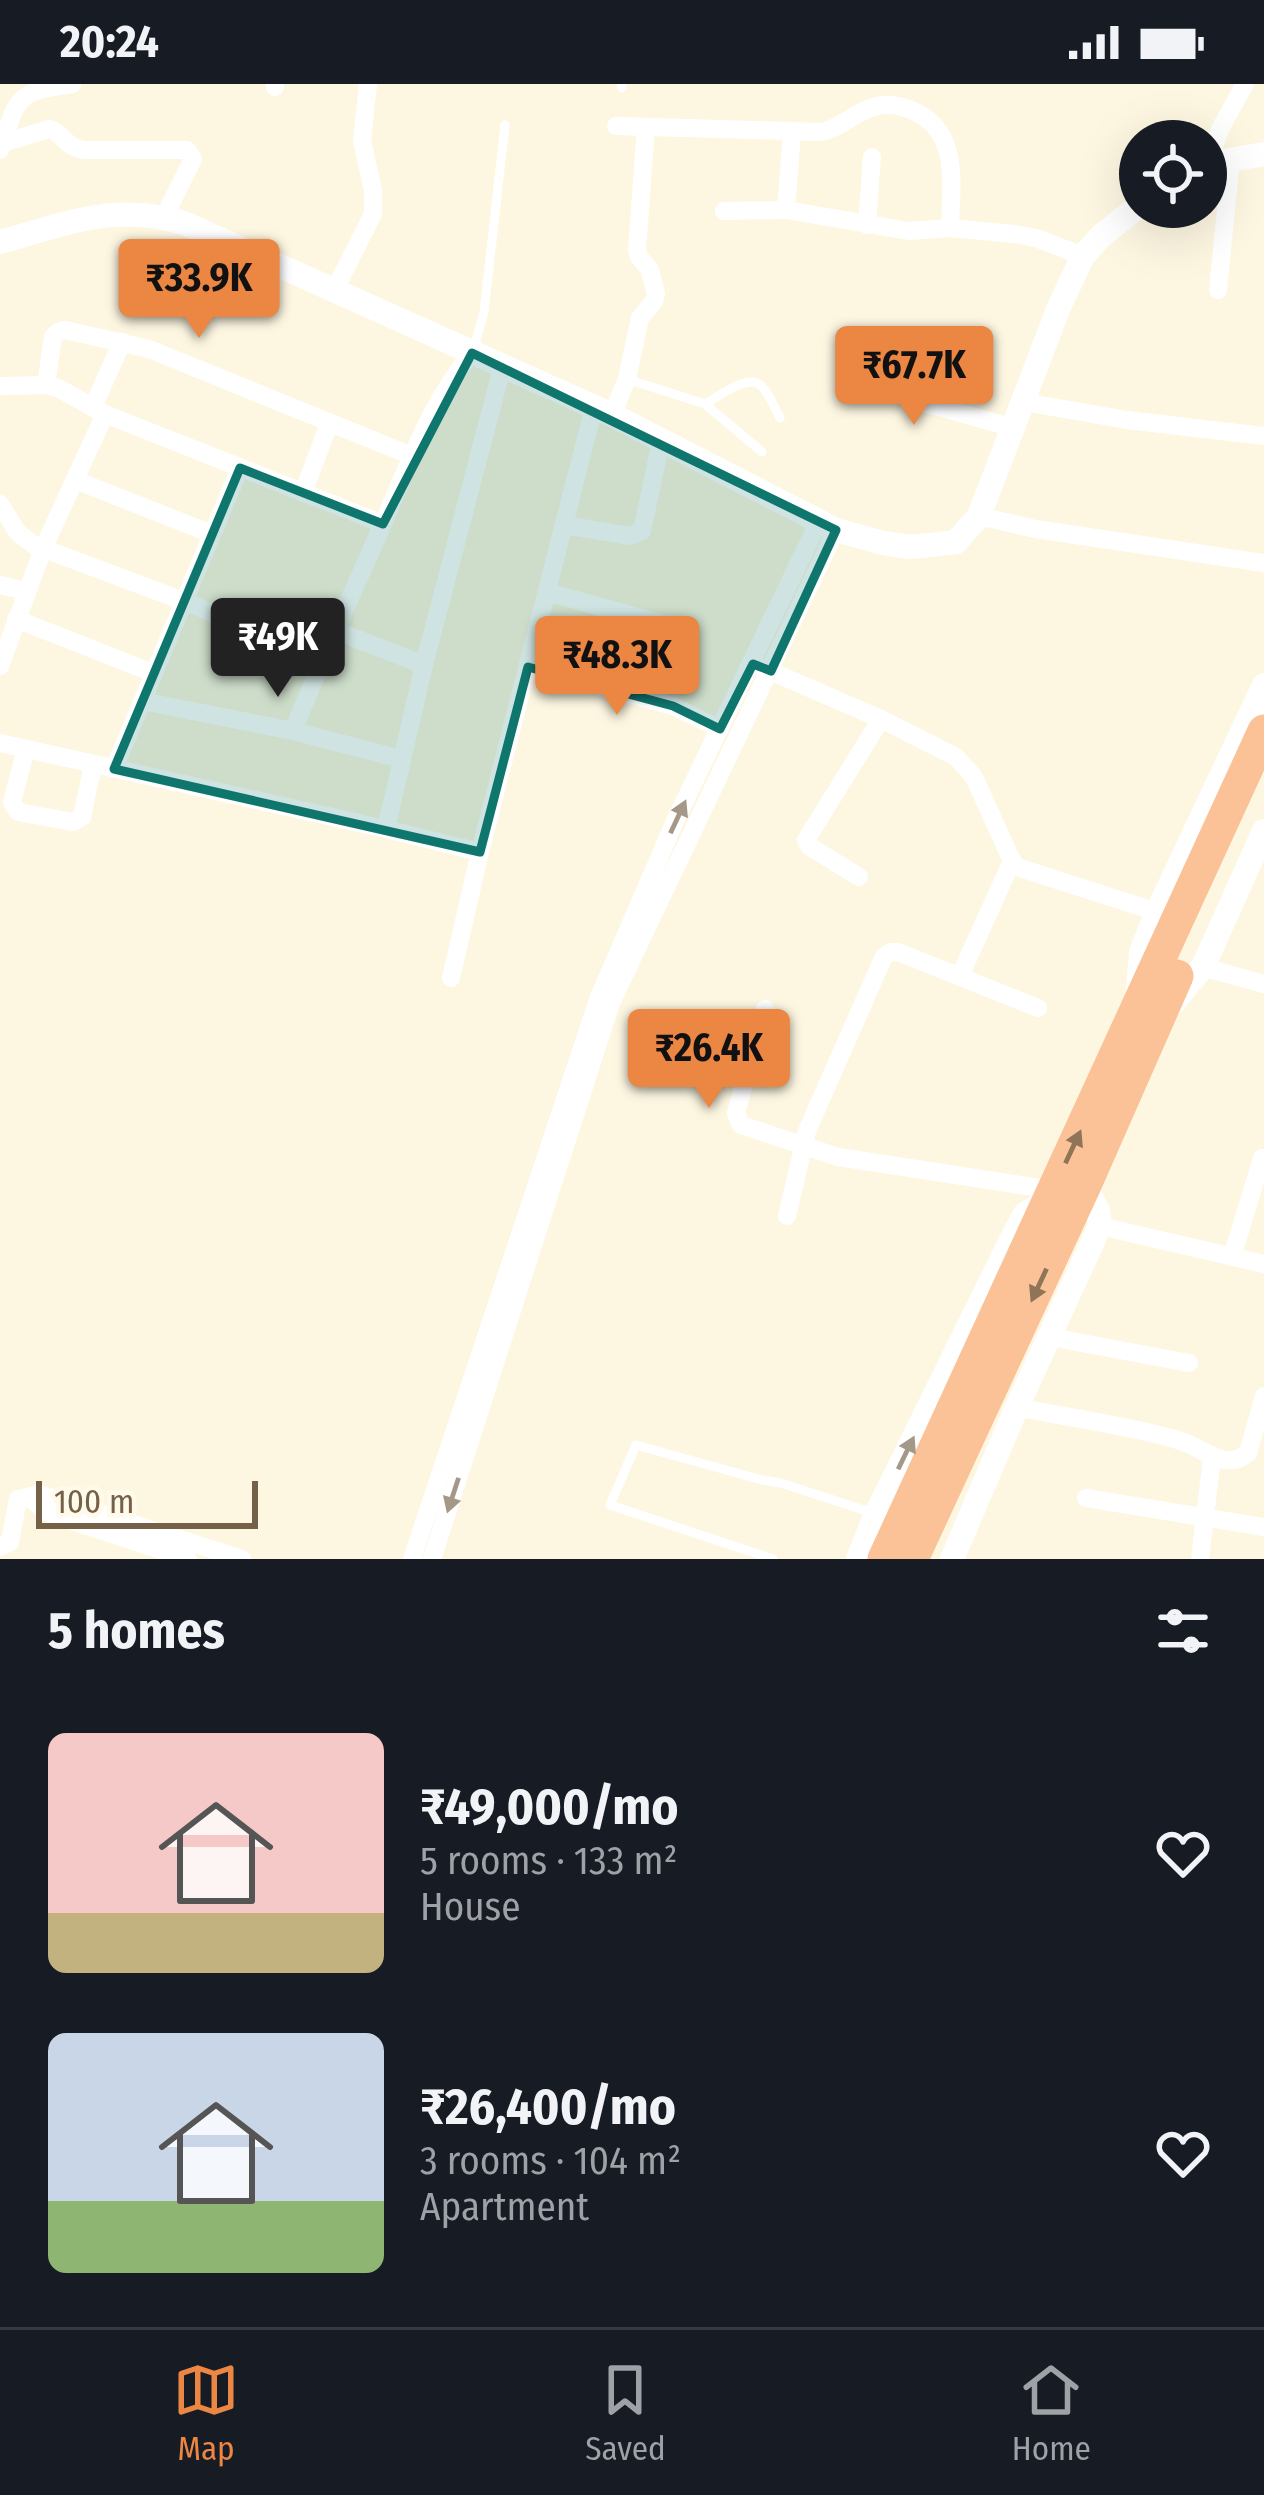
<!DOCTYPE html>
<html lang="en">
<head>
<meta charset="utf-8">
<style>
	body { margin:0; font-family:"Fira Sans Condensed",sans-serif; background:#242831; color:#f1f3f6; height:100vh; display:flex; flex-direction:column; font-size:45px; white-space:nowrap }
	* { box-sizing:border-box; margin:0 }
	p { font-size:39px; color:#9ea1a6 }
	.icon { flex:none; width:66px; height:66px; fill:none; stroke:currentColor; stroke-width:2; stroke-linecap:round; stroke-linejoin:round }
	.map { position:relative; height:1475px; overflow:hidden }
	.drawer { display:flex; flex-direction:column; background:#171b24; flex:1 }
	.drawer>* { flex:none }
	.buttons { position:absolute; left:1119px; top:36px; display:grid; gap:24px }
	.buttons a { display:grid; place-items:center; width:108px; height:108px; border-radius:50%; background:#171b24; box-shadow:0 12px 48px #0002; font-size:60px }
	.scale { position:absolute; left:36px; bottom:30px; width:222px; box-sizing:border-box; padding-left:12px; border:6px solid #756048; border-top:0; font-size:33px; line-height:42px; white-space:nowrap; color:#756048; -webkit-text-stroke:9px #fffae9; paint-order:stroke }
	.price { position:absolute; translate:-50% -102px; padding:0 27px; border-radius:12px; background:#eb8643; color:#111; font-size:39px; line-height:78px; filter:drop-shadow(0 3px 6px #0008) }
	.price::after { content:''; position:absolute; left:50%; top:72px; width:36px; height:27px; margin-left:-18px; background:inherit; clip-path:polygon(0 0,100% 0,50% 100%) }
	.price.current { background:#222; color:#fff }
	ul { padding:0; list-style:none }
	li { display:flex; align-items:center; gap:36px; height:300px; padding:0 48px }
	li span { display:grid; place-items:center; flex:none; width:336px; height:240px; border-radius:18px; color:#555 }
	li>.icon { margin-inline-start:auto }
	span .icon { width:144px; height:144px; fill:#fffc; stroke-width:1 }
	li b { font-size:51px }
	h2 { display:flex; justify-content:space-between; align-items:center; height:144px; padding:0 48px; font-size:51px }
	.status { display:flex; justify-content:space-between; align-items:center; height:84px; padding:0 60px; background:#171b24; direction:ltr }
	.status svg { height:33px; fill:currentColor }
	.dock { display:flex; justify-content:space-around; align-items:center; height:168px; border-top:3px solid #363941; background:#171b24; font-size:33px; color:#9ea1a6 }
	.dock a { display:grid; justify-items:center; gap:6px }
	.dock .current { color:#eb8643 }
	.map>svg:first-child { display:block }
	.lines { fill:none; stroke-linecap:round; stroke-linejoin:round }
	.lane { stroke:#fff; stroke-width:9 }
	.street { stroke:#fff; stroke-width:18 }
	.secondary { stroke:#fff; stroke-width:24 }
	.highway { stroke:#fac296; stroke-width:33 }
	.oneway { fill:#a59888 }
	.oneway2 { fill:#907458 }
	.marked { fill:#0f766e; fill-opacity:0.2; stroke:#0f766e; stroke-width:9; stroke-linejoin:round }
</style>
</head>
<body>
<div class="status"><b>20:24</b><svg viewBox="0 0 49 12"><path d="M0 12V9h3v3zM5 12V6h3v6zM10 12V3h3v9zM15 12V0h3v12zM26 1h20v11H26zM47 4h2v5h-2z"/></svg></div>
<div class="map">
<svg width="1264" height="1475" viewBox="0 0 1264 1475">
	<rect width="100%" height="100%" fill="#fdf7e2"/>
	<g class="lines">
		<g class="lane">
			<polyline points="621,0 622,4"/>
			<polyline points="473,267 484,228 505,41"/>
			<polyline points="627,295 705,320 762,368"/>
			<path d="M 705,320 C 717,314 745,291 759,300 C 768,306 775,325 780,334"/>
			<polyline points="773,1475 610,1421 636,1361 762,1396 781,1399 876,1430"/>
		</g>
		<g class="street">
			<polyline points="275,3 275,0"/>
			<path d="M 616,42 L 822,48 C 841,44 855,28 874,23 C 887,19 898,21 911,26 C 961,46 951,100 950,144"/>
			<path d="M 3,59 L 49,45 C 64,49 63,62 84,66 L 187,66 L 193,75 L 164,133"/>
			<path d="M 0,66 C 18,13 15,8 72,0"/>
			<polyline points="1208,79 1220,45 1245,0"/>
			<polyline points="786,126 792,48"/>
			<polyline points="724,127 786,126 909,147 950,144 1014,150 1036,154 1083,172"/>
			<polyline points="867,141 872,73"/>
			<polyline points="1218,206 1231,75"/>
			<polyline points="334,207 373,130 373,107 362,56 368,0"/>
			<polyline points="923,269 914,307 921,318 1014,344"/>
			<polyline points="46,301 53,253 58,248 65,246 149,265 412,372"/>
			<polyline points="0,302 46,301 58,304 105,330 383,440"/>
			<polyline points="1024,318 1127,336 1264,352"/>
			<polyline points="93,323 122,258"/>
			<polyline points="612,331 627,295 640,234 654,217 656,210 650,186 639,173 637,166 646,43"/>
			<polyline points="75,396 212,450"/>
			<polyline points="303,409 329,340"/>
			<polyline points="0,420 18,449 34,461 186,518 322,574"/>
			<polyline points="979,432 1035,445 1264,479"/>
			<polyline points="564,441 630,452 642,447 661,357"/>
			<polyline points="0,501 26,507"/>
			<polyline points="547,508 673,543"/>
			<polyline points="16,535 153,589"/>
			<polyline points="334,546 424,581"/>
			<polyline points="0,582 43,465 105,330"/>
			<polyline points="528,583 673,622 720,645"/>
			<polyline points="763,584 881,635 956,673 974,693 1012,777 1017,783 1157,828"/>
			<polyline points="142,617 293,647 401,675"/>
			<path d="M 293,647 C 321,577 352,510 382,442 C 408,383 430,319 472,269"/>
			<polyline points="0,659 386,745 480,768"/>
			<polyline points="26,665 12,718 18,728 73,738 82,733 93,680"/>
			<polyline points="114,685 240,384"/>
			<polyline points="386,745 424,581 502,284"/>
			<polyline points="859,793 809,762 806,756 881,635"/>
			<polyline points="1203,883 1264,900"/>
			<polyline points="960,892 1012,777"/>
			<polyline points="451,894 480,768 594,323"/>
			<polyline points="765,925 736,1029 741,1041 838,1073 1053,1106"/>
			<polyline points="787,1132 807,1047 884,872 891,868 898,868 1038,924"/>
			<polyline points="1100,1142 1264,1180"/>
			<polyline points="1232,1173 1262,1074"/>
			<polyline points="1050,1253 1189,1279"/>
			<path d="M 1017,1323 C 1070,1334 1126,1341 1178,1356 C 1201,1362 1225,1389 1248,1369 L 1264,1312"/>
			<polyline points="30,1414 48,1429 188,1475"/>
			<polyline points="1086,1414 1264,1443"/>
			<polyline points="0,1463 10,1458 18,1415 40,1410 242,1475"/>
			<polyline points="412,1475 599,913 676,735 819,437"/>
			<polyline points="432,1475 611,919 836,446"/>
			<polyline points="1200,1475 1212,1373"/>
		</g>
		<g class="secondary">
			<polyline points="1206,80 1264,70"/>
			<path d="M 0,158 C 66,140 115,118 184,139 L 612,331 L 836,446 L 883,459 L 911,463 L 956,458 L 979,432 L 1059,223 L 1083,172 L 1101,152 L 1140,121"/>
			<polyline points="1138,907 1141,868 1157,828 1264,601"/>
			<polyline points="1173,919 1203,883 1264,747"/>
			<polyline points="858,1475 876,1430 1014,1150 1025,1130 1039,1122"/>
			<polyline points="952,1475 1017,1323 1100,1142 1098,1127 1085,1101"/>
		</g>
		<g class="highway">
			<polyline points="884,1475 1264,647"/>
			<polyline points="912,1475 1085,1101 1177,892"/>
		</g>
	</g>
	<defs><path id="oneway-solid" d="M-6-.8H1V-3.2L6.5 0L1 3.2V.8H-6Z" transform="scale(3)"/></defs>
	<g class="oneway">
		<use href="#oneway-solid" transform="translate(678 733) rotate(-65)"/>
		<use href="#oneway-solid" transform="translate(906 1369) rotate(-64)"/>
		<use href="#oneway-solid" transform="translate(453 1411) rotate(108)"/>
	</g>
	<g class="oneway2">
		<use href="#oneway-solid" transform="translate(1073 1063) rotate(-65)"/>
		<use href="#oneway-solid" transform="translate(1039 1201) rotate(115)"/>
	</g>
	<path class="marked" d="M 472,269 L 836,446 L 771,587 L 753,580 L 720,645 L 673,622 L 528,583 L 480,768 L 114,685 L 240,384 L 383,440 Z"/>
</svg>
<div class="buttons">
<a><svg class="icon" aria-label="locate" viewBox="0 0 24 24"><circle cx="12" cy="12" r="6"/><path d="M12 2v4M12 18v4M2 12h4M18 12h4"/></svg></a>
</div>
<div class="scale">100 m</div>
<b class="price" style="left:199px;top:257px">₹33.9K</b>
<b class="price" style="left:914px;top:344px">₹67.7K</b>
<b class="price current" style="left:278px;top:616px">₹49K</b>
<b class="price" style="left:617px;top:634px">₹48.3K</b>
<b class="price" style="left:709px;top:1027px">₹26.4K</b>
</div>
<section class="drawer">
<h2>5 homes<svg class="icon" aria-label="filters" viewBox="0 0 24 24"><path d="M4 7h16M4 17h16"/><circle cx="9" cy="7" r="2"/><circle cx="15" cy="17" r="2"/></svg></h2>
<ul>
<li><span style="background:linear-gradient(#f6c9c9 75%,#c2b280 0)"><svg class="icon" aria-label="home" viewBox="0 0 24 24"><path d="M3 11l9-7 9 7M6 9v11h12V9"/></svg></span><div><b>₹49,000/mo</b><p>5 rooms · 133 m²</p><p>House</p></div><svg class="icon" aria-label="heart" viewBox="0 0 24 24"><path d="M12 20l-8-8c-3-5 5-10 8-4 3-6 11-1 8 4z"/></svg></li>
<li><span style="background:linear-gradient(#c9d6e8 70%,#8fb573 0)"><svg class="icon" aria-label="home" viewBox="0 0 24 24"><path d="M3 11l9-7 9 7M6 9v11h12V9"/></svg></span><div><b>₹26,400/mo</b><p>3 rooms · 104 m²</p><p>Apartment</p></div><svg class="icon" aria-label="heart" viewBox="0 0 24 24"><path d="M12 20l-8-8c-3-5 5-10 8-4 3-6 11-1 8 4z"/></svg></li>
</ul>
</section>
<nav class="dock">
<a class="current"><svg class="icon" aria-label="map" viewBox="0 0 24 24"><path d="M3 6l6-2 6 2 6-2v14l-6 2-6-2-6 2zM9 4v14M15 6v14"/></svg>Map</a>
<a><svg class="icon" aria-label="saved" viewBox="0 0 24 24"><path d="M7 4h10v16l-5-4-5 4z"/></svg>Saved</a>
<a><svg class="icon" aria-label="home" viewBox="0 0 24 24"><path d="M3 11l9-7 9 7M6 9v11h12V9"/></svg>Home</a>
</nav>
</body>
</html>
